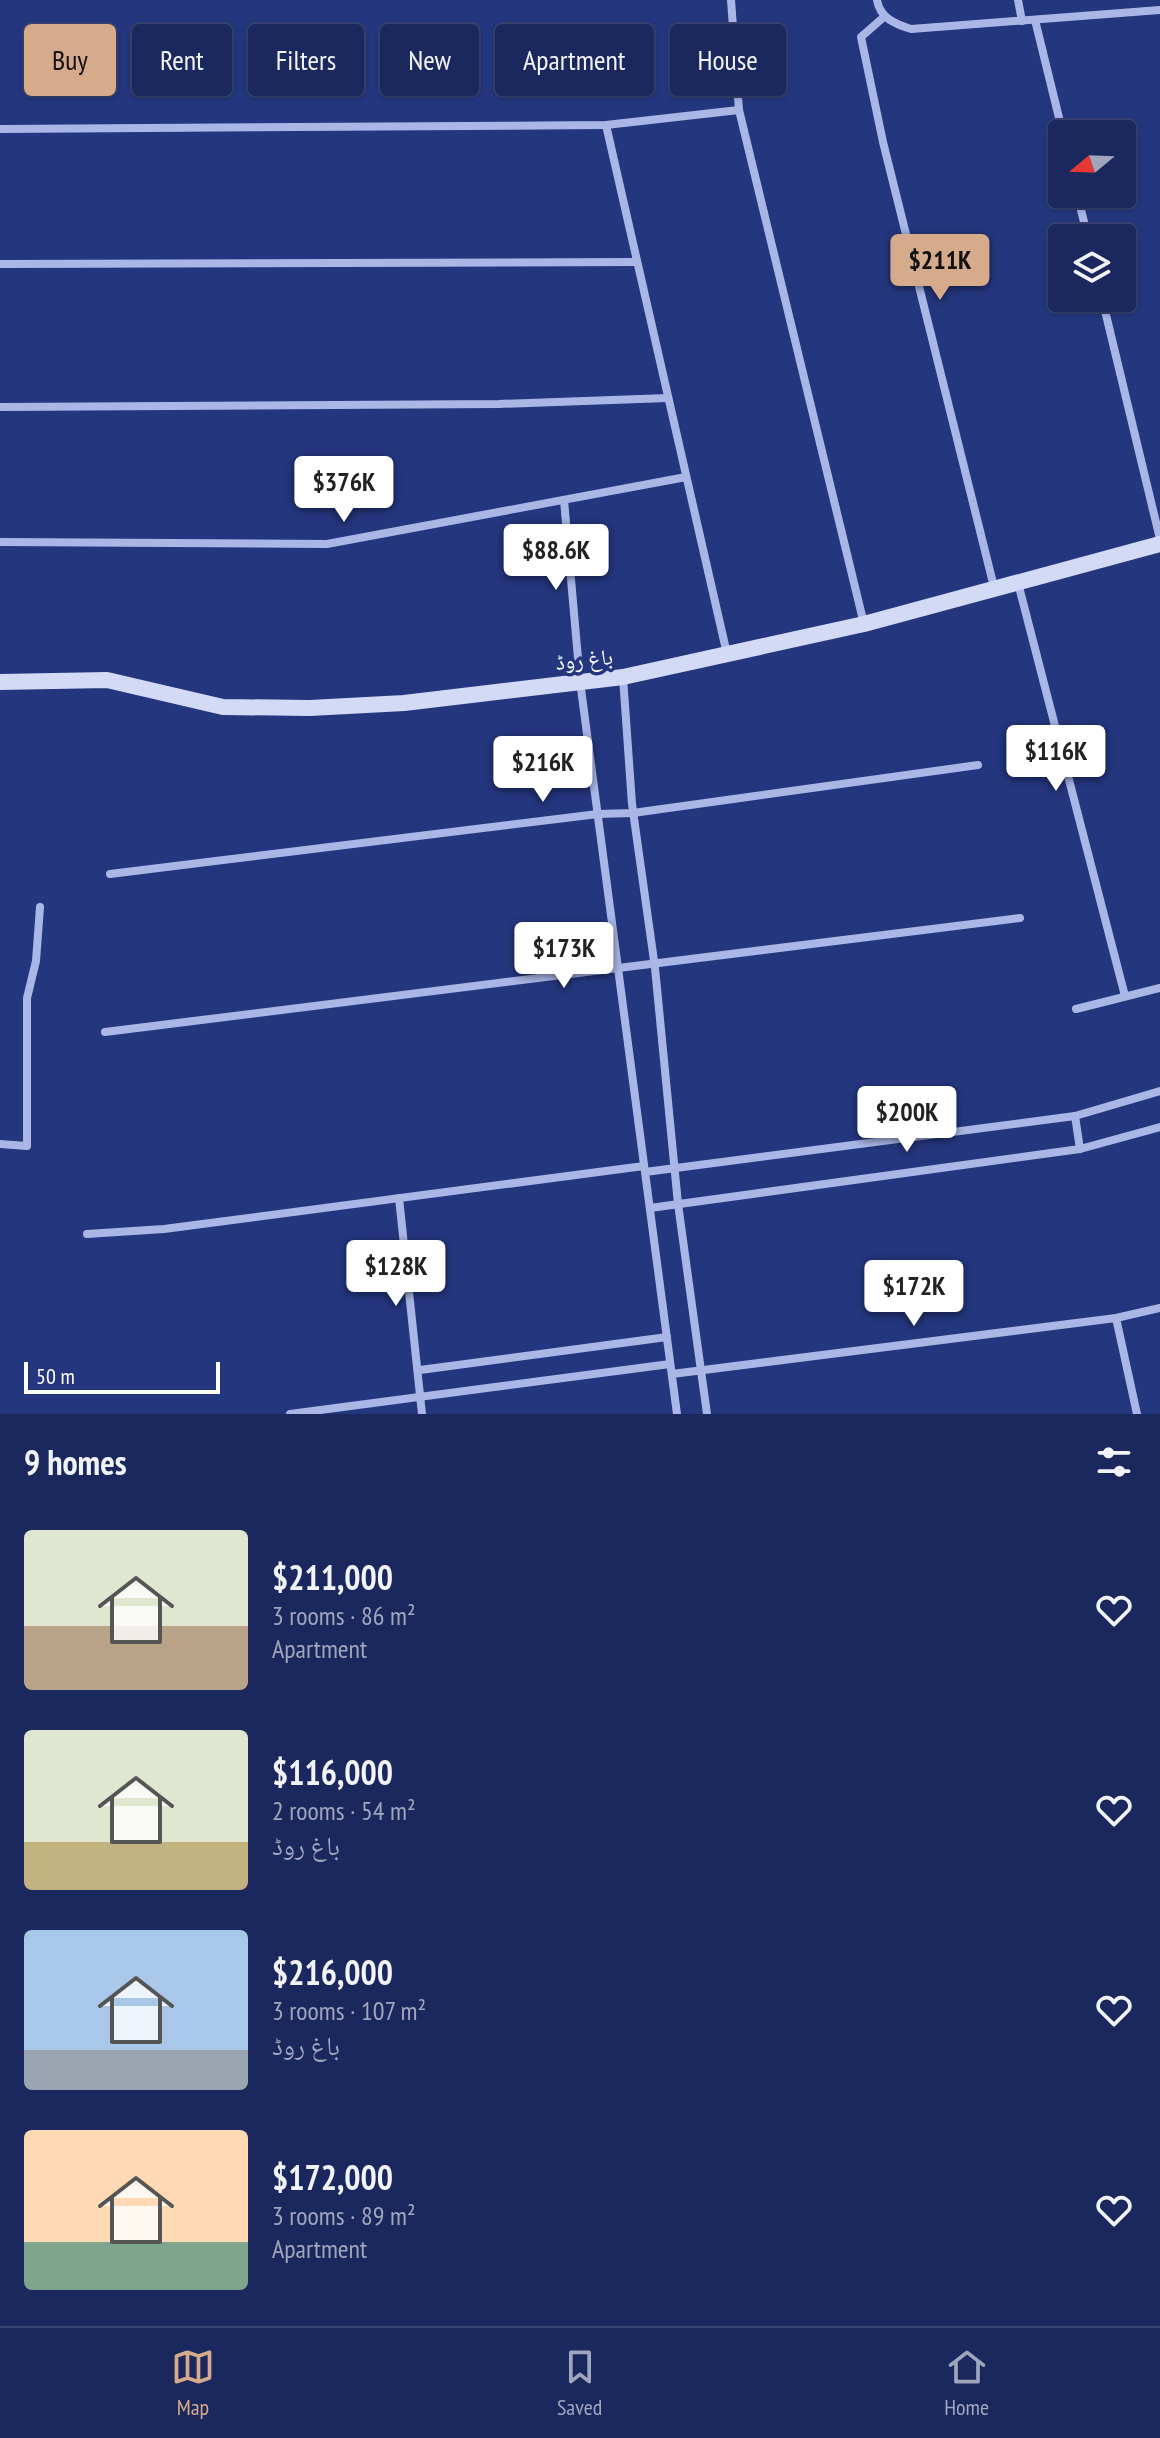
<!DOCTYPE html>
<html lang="en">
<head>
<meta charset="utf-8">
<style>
	body { margin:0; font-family:"PT Sans Narrow","Noto Naskh Arabic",sans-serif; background:#283467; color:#f1f3f6; height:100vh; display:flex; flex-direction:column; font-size:30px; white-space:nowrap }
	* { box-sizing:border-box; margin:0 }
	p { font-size:26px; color:#a0a6bc }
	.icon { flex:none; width:44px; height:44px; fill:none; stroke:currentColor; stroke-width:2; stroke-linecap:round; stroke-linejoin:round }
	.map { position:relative; height:1414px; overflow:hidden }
	.drawer { display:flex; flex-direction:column; background:#1b285e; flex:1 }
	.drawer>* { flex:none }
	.top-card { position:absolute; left:24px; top:24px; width:1112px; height:72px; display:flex; gap:16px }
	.needle { width:52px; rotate:251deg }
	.tools { position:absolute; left:1048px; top:120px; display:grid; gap:16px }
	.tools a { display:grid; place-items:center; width:88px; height:88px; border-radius:8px; background:#1b285e; box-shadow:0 2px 6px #0004,0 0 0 2px #394473; font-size:40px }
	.scale { position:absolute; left:24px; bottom:20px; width:196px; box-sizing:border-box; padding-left:8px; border:4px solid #fff; border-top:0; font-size:22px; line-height:28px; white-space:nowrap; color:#fff; -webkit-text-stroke:6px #24367e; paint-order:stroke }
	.price { position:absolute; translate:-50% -68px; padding:0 18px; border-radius:8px; background:#fff; color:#222; font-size:26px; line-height:52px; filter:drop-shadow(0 2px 4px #0008) }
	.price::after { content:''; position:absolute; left:50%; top:48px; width:24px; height:18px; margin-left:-12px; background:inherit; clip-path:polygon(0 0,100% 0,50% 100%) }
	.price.selected { background:#d6ab8b; color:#111 }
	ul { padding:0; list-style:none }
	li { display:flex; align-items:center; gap:24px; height:200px; padding:0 24px }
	li span { display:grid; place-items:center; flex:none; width:224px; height:160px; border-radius:8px; color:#555 }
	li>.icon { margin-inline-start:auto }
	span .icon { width:96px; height:96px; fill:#fffc; stroke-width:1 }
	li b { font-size:34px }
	h2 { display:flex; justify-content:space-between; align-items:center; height:96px; padding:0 24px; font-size:34px }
	.tag { padding:0 28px; border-radius:8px; background:#1b285e; box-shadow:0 2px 6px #0004,0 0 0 2px #394473; font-size:28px; line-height:72px }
	.tag.selected { background:#d6ab8b; color:#111 }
	.tab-bar { display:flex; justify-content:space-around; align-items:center; height:112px; border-top:2px solid #394473; background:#1b285e; font-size:22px; color:#a0a6bc }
	.tab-bar a { display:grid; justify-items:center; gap:4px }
	.tab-bar .selected { color:#d6ab8b }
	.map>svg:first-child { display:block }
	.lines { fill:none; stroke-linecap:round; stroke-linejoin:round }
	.street { stroke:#aab7e6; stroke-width:8 }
	.secondary { stroke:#d3daf5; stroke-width:16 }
	.labels { text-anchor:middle; stroke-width:7; stroke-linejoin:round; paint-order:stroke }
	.street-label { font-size:22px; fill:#fff; stroke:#24367e }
</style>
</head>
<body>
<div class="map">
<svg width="1160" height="1414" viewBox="0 0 1160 1414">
	<rect width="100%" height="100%" fill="#24367e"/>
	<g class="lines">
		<g class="street">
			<polyline points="731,0 739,110 864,624"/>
			<path d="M 877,0 C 880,18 895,24 911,29 L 1160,10"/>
			<polyline points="1018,0 1022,21"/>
			<polyline points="885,16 861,37 883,142 994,587"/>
			<polyline points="1035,20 1063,134"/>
			<polyline points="606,125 727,654"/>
			<polyline points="0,129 606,125 739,110"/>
			<polyline points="1077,194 1088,238"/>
			<polyline points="0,264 637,262"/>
			<polyline points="1102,298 1160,539"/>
			<polyline points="0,407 499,404 668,398"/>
			<polyline points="564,500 580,681 677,1414"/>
			<polyline points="0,542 327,544 686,477"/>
			<polyline points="1018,583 1125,996"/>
			<polyline points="623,677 632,804 655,968 678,1204 707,1414"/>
			<polyline points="110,874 598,814 633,813 978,765"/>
			<polyline points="1076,1009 1160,988"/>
			<polyline points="105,1032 1020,918"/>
			<polyline points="1075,1116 1080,1149"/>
			<polyline points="0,1144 27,1146 27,998 36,961 40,907"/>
			<polyline points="645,1172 1075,1116 1160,1091"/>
			<polyline points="399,1198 422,1414"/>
			<polyline points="650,1208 1080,1149 1160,1127"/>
			<polyline points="87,1234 164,1229 644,1166"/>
			<polyline points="1116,1318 1137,1414"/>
			<polyline points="420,1370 667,1337"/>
			<polyline points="672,1374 1116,1318 1160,1308"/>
			<polyline points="290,1414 670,1364"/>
		</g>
		<polyline class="secondary" points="0,682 107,680 223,707 310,708 404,703 623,677 864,624 1160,544"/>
	</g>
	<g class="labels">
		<g class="street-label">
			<text transform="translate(584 659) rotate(-6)" y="8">باغ روڈ</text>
		</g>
	</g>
</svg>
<div class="tools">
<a><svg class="needle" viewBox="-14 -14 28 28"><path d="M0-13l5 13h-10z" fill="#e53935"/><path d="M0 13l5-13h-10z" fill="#a0a6bc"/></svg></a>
<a><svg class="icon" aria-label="layers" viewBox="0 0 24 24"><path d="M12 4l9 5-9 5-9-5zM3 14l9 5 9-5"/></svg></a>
</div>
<div class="scale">50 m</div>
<b class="price selected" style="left:940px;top:302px">$211K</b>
<b class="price" style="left:344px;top:524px">$376K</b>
<b class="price" style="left:556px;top:592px">$88.6K</b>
<b class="price" style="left:1056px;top:793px">$116K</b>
<b class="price" style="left:543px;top:804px">$216K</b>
<b class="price" style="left:564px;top:990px">$173K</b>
<b class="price" style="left:907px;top:1154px">$200K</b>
<b class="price" style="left:396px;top:1308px">$128K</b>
<b class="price" style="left:914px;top:1328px">$172K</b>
<div class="top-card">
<a class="tag selected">Buy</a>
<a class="tag">Rent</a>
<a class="tag">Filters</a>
<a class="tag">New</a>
<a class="tag">Apartment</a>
<a class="tag">House</a>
</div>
</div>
<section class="drawer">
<h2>9 homes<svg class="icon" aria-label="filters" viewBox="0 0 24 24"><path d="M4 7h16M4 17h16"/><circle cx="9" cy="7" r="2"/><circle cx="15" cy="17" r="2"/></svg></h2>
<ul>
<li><span style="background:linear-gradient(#dfe7d0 60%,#b9a48a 0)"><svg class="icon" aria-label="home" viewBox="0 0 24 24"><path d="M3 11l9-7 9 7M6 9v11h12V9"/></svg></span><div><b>$211,000</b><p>3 rooms · 86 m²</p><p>Apartment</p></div><svg class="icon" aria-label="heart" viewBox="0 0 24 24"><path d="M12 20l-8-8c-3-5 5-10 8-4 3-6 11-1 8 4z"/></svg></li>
<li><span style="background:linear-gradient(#dfe7d0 70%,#c2b280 0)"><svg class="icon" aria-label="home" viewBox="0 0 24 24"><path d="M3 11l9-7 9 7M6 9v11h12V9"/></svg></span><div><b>$116,000</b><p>2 rooms · 54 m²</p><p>باغ روڈ</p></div><svg class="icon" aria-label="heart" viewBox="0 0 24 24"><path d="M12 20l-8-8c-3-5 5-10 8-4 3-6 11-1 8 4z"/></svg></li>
<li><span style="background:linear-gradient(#a9c7e8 75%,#9aa5b1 0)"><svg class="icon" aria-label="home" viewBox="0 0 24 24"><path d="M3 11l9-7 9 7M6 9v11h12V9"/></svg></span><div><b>$216,000</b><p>3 rooms · 107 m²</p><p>باغ روڈ</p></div><svg class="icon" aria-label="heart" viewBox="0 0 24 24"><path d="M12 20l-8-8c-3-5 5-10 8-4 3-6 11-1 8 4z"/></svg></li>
<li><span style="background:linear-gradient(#ffd9b3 70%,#7fa58c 0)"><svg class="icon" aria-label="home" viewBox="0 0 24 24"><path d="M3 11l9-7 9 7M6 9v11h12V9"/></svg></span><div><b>$172,000</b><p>3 rooms · 89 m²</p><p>Apartment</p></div><svg class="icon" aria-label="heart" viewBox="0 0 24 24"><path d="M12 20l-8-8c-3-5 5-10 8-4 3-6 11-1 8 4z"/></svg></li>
</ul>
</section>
<nav class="tab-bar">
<a class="selected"><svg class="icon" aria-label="map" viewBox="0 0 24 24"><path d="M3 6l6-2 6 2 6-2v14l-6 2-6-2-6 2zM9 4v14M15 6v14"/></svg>Map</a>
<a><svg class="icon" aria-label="saved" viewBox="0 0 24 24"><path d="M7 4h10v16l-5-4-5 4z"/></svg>Saved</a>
<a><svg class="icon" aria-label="home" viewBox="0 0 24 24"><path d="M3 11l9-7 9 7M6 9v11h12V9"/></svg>Home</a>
</nav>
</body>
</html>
